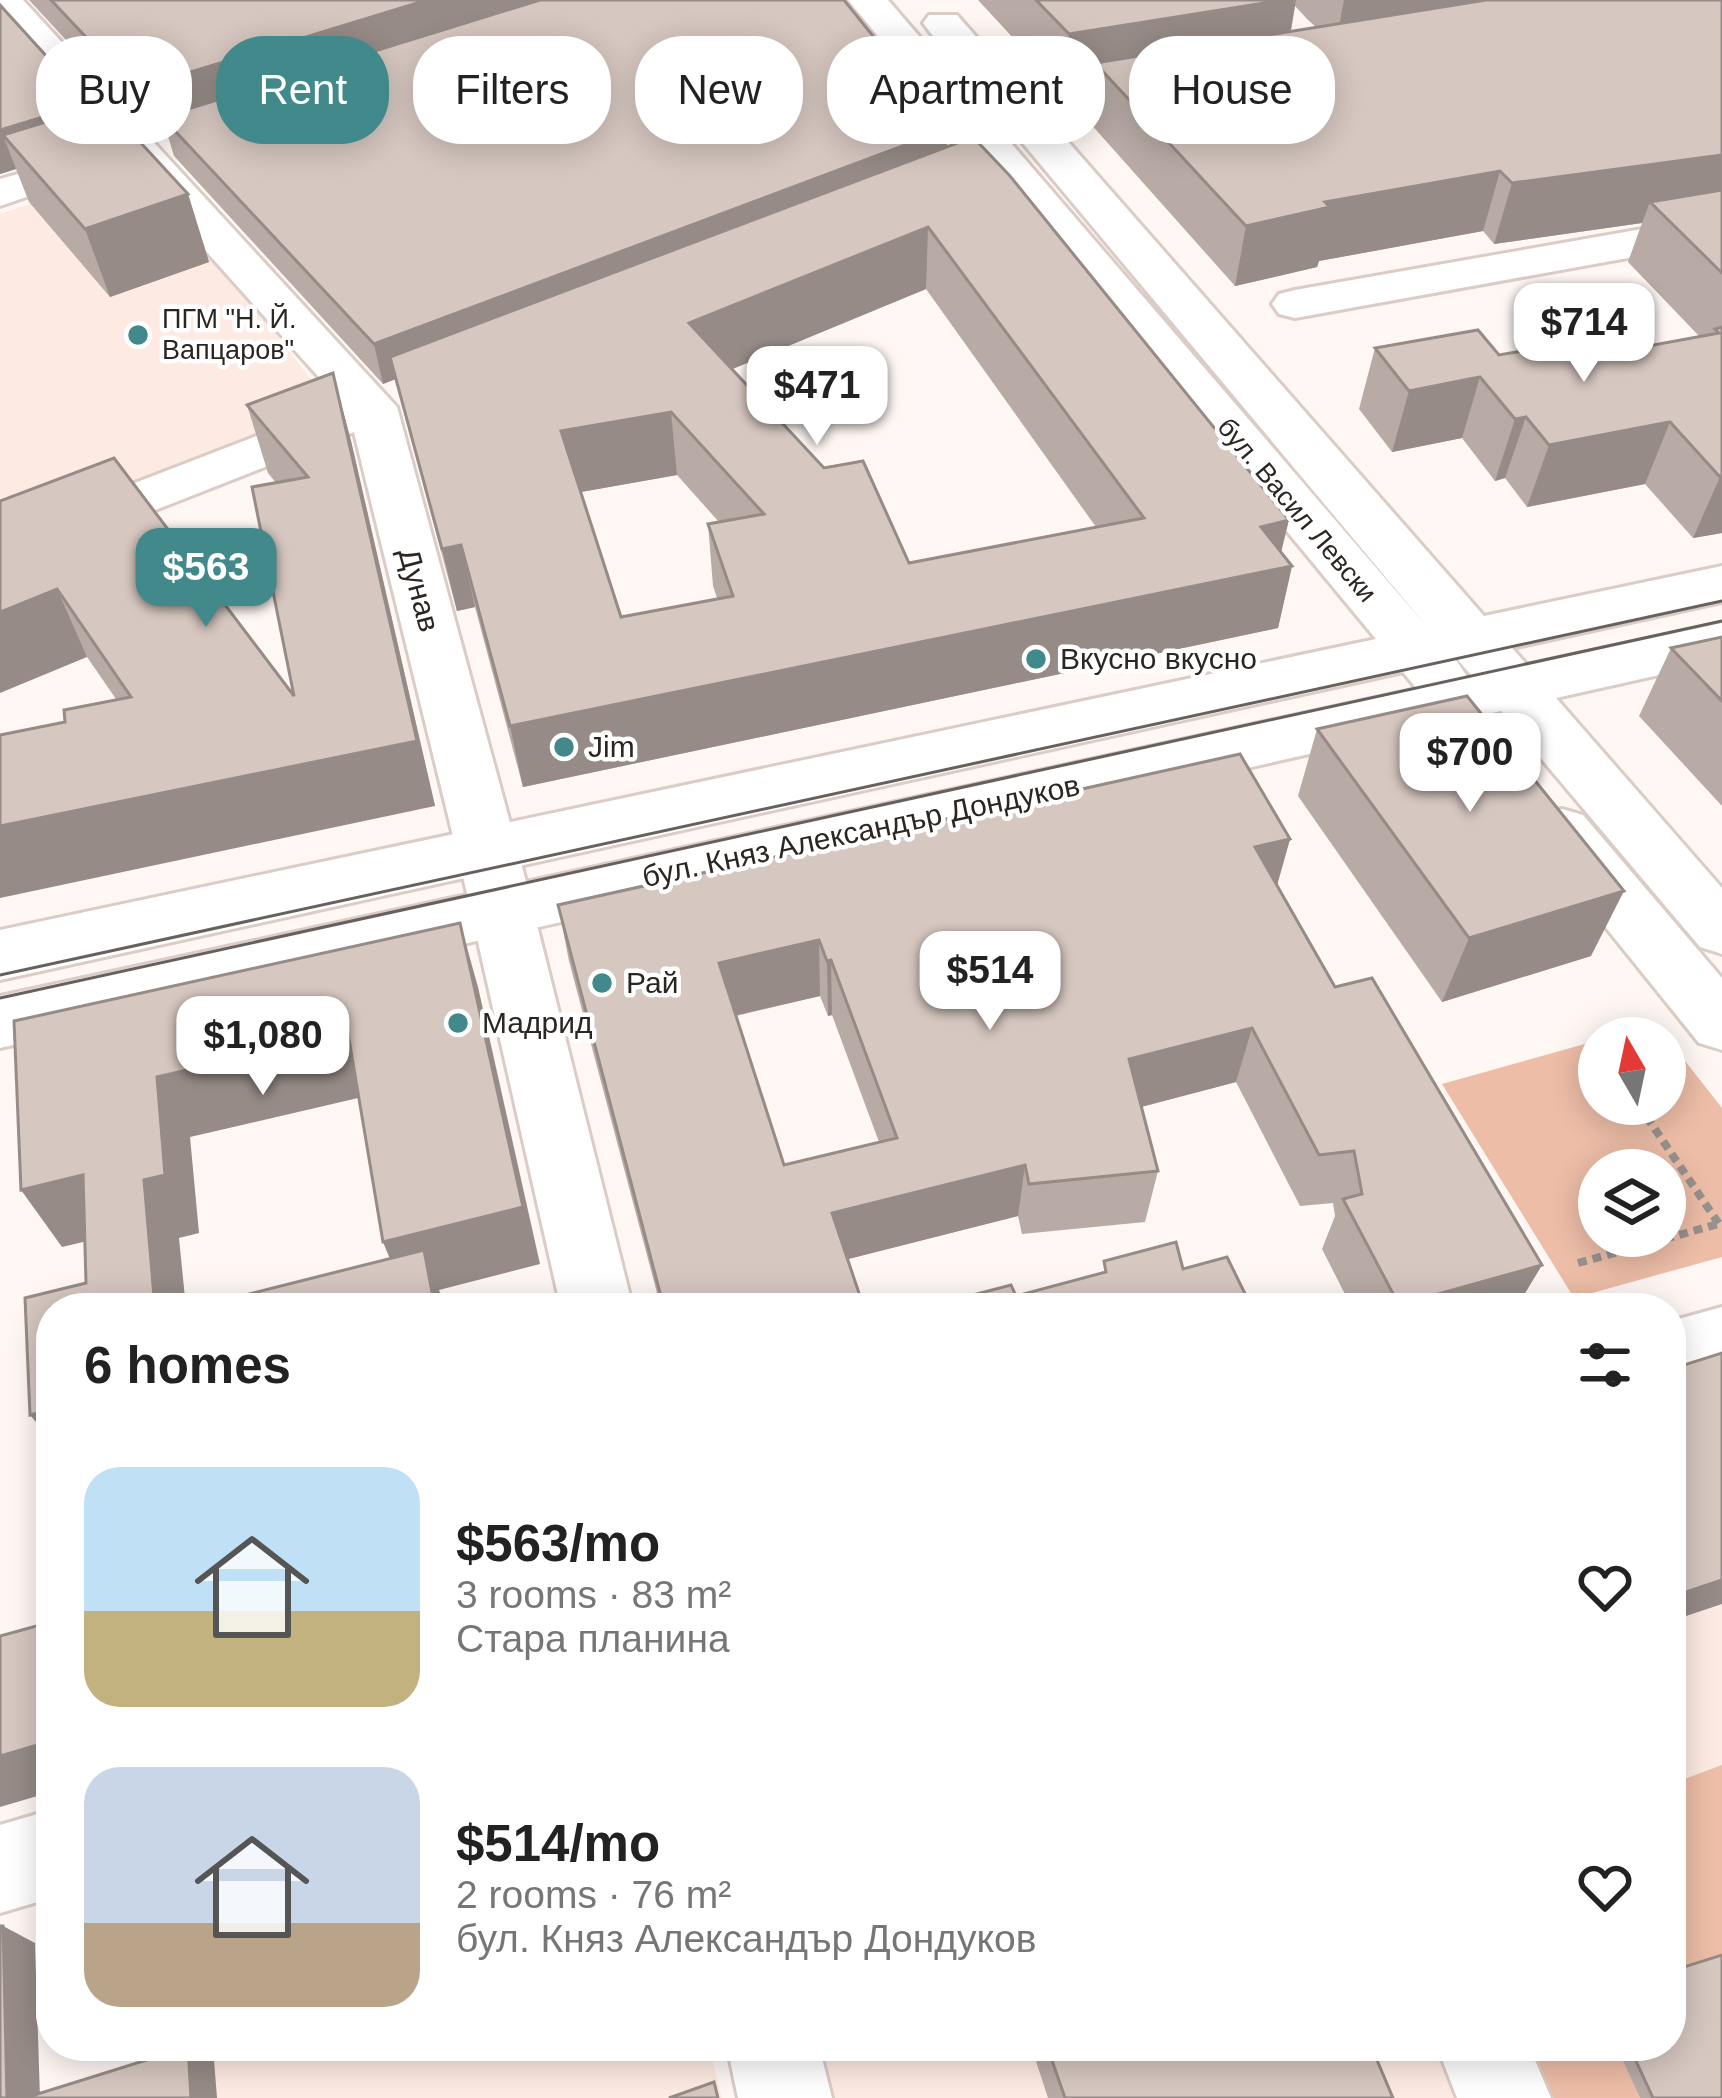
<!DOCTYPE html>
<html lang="en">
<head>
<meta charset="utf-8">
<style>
	body { margin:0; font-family:Arial,sans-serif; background:#f2f2f2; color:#222; height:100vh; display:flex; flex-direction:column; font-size:45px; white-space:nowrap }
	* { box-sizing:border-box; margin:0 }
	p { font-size:39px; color:#767676 }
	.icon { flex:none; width:66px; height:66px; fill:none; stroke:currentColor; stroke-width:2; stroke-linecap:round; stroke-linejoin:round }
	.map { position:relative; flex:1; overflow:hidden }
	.side { position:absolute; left:36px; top:1293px; width:1650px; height:768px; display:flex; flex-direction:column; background:#fff; border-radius:48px; box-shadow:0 6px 30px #0003 }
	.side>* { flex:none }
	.banner { position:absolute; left:36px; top:36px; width:1650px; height:108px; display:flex; gap:24px }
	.needle { width:78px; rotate:351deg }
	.fabs { position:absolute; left:1578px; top:1017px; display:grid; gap:24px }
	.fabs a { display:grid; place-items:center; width:108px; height:108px; border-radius:50%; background:#fff; box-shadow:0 6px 30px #0003; font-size:60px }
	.price { position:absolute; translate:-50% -102px; padding:0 27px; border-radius:24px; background:#fff; color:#222; font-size:39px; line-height:78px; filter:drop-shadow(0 3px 6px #0008) }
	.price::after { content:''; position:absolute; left:50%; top:72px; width:36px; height:27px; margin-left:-18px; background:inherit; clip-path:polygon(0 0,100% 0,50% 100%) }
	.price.current { background:#41898b; color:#fff }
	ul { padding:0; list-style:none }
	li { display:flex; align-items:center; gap:36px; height:300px; padding:0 48px }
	li span { display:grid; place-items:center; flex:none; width:336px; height:240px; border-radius:36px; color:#555 }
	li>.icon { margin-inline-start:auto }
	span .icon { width:144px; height:144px; fill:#fffc; stroke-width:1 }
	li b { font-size:51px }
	h2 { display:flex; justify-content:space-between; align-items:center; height:144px; padding:0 48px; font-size:51px }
	.tag { padding:0 42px; border-radius:48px; background:#fff; box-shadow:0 6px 30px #0003; font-size:42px; line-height:108px }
	.tag.current { background:#41898b; color:#fff }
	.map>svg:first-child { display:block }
	.built { fill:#fdeae2 }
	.green { fill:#edbda7; fill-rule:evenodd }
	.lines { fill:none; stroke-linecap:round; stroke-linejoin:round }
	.minor-casing { stroke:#dbccc5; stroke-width:6 }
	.major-casing { stroke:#dbccc5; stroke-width:6 }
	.path { stroke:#98918e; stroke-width:8; stroke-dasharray:9 6; stroke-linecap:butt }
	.minor { fill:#fff; fill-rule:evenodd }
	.major { fill:#fff; fill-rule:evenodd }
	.tram { stroke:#67615e; stroke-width:3 }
	.wall { fill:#b8aba5; fill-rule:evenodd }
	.shaded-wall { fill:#968b86 }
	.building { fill:#d6c7c0; stroke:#968b86; stroke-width:3; fill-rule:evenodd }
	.poi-dot { fill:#41898b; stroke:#fff; stroke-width:4.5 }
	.labels { text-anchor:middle; stroke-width:9; stroke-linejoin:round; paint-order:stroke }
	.far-poi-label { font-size:27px; fill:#2c2623; stroke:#fff; text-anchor:start }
	.far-street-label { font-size:27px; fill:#2c2623; stroke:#fff }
	.street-label { font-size:30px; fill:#2c2623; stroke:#fff }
	.poi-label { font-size:30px; fill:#2c2623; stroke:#fff; text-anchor:start }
</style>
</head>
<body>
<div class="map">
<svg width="1722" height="2098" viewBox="0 0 1722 2098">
	<rect width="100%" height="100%" fill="#fef7f4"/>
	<g class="built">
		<polygon points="135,170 218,259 335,411 0,538 0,214"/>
		<polygon points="1722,1384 1722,2098 826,2098 813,2046 1671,2046 1671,1400"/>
		<polygon points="174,2046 709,2046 722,2098 217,2098 213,2061 177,2073"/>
	</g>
	<g class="green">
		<path d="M 1656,1024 L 1722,1108 L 1722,1257 L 1574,1298 L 1442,1084 L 1599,1040 L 1599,1104 L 1665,1104 L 1665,1038 L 1606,1038 ZM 1599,1170 L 1665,1170 L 1665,1236 L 1599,1236 Z"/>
		<polygon points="1722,1765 1722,1957 1671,1973 1671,1784"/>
		<polygon points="1530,2046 1616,2046 1640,2098 1550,2098"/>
	</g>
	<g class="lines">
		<g class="minor-casing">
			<g id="minor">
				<polygon points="0,0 23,0 397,407 528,889 633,1308 561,1308 466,889 354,432 0,571 0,535 342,403 127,163 0,206 0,179 113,147 0,21"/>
				<polygon points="1180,77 1194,80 1200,89 1194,98 1023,128 1008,125 1002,116 1008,107 1023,104"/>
				<polygon points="1722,215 1722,241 1295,318 1279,314 1272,304 1279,294 1295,290"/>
				<polygon points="1722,1307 1722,1373 1671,1389 1671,1321"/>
				<polygon points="51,1810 51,1898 0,1913 0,1825"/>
				<polygon points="727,2046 819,2046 832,2098 738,2098"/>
				<polygon points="1437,2046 1529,2046 1551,2098 1457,2098"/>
			</g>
		</g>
		<g class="major-casing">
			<g id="major">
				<path d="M 848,0 L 888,0 L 1428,628 L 929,31 L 923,23 L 929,15 L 957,15 L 1484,616 L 1722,566 L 1722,602 L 1512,648 L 1527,665 L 1722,623 L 1722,661 L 1556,698 L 1722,888 L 1722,954 L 1700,947 L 1501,711 L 0,1048 L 0,996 L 1417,689 L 1403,672 L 0,980 L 0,930 L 1376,639 ZM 1456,660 L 1458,660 L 1473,677 L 1468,678 Z"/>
				<polygon points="1562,809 1583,815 1722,978 1722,1050 1699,1043 1541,847 1532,831 1541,815"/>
			</g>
		</g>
		<g class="path">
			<polyline points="1638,1104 1719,1224"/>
			<polyline points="1578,1263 1722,1223"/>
		</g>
		<use href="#minor" class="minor"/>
		<use href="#major" class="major"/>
		<g class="tram">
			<polyline points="0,975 1722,601"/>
			<polyline points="0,998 1722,621"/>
		</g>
	</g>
	<g class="wall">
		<path d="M 29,0 L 844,0 L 948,129 L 947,147 L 1292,566 L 1278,628 L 523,787 L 475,607 L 457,611 L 395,379 L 383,384 L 174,156 L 164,123 L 147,128 ZM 926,289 L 1096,527 L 909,563 L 732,369 ZM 677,475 L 719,522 L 708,524 L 713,586 L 717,598 L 621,617 L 580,492 Z"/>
		<path d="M 978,0 L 1722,0 L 1722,533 L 1693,538 L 1645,484 L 1527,507 L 1505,478 L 1495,481 L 1462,438 L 1392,452 L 1359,409 L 1375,348 L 1583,358 L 1700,337 L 1628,262 L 1642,223 L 1494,244 L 1483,231 L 1319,261 L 1317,267 L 1235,286 L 1089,122 L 1093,88 L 1064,93 ZM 1295,6 L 1308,20 L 1316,27 L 1291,31 Z"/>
		<polygon points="0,5 91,109 188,194 209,262 110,297 29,202 16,169 0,174"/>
		<polygon points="333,373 351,441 435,806 65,722 116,699 87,657 0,501 294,696 276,483 268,473 247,405"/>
		<polygon points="1722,637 1722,806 1639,716 1671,648"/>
		<polygon points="1317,729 1591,956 1442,1002 1298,796"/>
		<path d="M 1290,839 L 1277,885 L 1335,987 L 1542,1265 L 1516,1308 L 1352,1308 L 1322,1249 L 1335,1216 L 1333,1203 L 1300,1206 L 1236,1082 L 1141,1107 L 1158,1171 L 1145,1222 L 1022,1234 L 1018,1216 L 847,1259 L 864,1308 L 661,1308 L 569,961 L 558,905 ZM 820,996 L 828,1016 L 832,1015 L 879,1142 L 784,1165 L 736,1016 Z"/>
		<polygon points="1031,2046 1371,2046 1393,2098 1048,2098"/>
		<polygon points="1616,2046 1671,2046 1722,2098 1640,2098"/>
	</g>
	<g class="shaded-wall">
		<polygon points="427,0 555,0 162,117 164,123 147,128 135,89"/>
		<polygon points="1283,0 1296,0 1286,56 1095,63 1093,88 1064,93 1069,34"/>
		<polygon points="1344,0 1624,0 1335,47"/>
		<polygon points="89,103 102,142 3,135 16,169 0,174 0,130"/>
		<polygon points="948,129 946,168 383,384 374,344"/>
		<polygon points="1722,155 1722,212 1650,202 1642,223 1494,244 1512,183"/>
		<polygon points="1500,171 1483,231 1319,261 1317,267 1235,286 1246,226 1325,202"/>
		<polygon points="188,194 209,262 110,297 85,229"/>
		<polygon points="928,227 926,289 694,385 689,323"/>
		<polygon points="333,373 351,441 435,806 0,898 0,826 417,741"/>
		<polygon points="1480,377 1462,438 1392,452 1409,391"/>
		<polygon points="671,412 677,475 570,494 561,431"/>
		<polygon points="1526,417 1505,478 1495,481 1515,419"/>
		<polygon points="1670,422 1645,484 1527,507 1549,445"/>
		<polygon points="1720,477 1722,477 1722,533 1693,538"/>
		<polygon points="1289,520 1277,569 1292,566 1278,628 523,787 510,726"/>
		<polygon points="461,545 475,607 457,611 442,549"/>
		<polygon points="57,589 87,657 0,693 0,612"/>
		<polygon points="1290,839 1274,896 1255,847"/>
		<polygon points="1624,891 1591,956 1442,1002 1469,938"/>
		<polygon points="460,923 478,987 540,1264 439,1290 446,1308 435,1308 406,1298 383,1242"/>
		<polygon points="819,940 820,996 724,1018 719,963"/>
		<polygon points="831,960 832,1015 828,1016 827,961"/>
		<polygon points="1252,1028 1236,1082 1118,1113 1129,1059"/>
		<polygon points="348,1033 371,1095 190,1137 199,1233 179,1238 186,1308 155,1308 144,1180 157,1077"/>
		<polygon points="1025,1165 1018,1216 833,1263 832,1213"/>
		<polygon points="83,1175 121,1233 62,1247 21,1190"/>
		<polygon points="1542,1265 1516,1308 1397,1308 1399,1305"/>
		<polygon points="51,1410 51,1440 30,1415"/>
		<polygon points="1722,1580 1722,1604 1671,1621 1671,1597"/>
		<polygon points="51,1741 51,1792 0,1807 0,1756"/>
		<polygon points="3,1926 35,1943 40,2098 7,2098"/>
		<polygon points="188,2047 214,2060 217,2098 191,2098"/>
	</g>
	<g class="building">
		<polygon points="51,0 427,0 135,89"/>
		<polygon points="540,0 844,0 948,129 374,344 162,117"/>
		<polygon points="1036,0 1283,0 1069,34"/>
		<polygon points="1486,0 1722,0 1722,155 1512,183 1500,171 1325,202 1330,207 1246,226 1095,63"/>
		<polygon points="0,5 89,103 0,130"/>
		<polygon points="105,104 188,194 85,229 3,135"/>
		<path d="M 973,137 L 1010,176 L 1289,520 L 1261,527 L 1292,566 L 510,726 L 461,545 L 442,549 L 390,357 ZM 928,227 L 1144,518 L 909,563 L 863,461 L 824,468 L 689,323 ZM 671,412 L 764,514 L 708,524 L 733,596 L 621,617 L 561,431 Z"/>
		<polygon points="1722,190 1722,273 1650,202"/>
		<polygon points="1722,327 1722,477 1720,477 1670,422 1549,445 1526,417 1515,419 1480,377 1409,391 1375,348 1478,330 1499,355 1569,343 1583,358 1719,333 1715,329"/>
		<polygon points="333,373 417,741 0,826 0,735 65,722 64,710 131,697 57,589 0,612 0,501 114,458 294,696 252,487 308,477 247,405"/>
		<polygon points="1722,637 1722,701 1671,648"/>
		<polygon points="1467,696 1624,891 1469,938 1317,729"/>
		<path d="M 1240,754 L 1290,839 L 1255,847 L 1335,987 L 1372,978 L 1542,1265 L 1399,1305 L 1343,1199 L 1362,1194 L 1354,1151 L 1319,1155 L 1252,1028 L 1129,1059 L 1158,1171 L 1029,1184 L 1025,1165 L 832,1213 L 864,1308 L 664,1308 L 558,905 ZM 819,940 L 827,961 L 831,960 L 897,1138 L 784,1165 L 719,963 Z"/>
		<polygon points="460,923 523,1207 383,1242 348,1033 157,1077 165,1175 144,1180 155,1308 51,1308 51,1410 30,1415 25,1298 86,1283 83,1175 21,1190 14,1021"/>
		<polygon points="1176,1242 1183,1269 1227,1257 1252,1308 923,1308 1011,1285 1016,1296 1106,1272 1104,1261"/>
		<polygon points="424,1250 435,1308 193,1308"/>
		<polygon points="1722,1353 1722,1580 1671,1597 1671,1369"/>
		<polygon points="51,1622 51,1741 0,1756 0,1636"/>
		<polygon points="0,1926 3,1926 7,2098 0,2098"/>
		<polygon points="1722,1955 1722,2098 1653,2098 1629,2046 1671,2046 1671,1971"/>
		<polygon points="1047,2046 1371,2046 1393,2098 1065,2098"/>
		<polygon points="188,2047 191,2098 25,2098"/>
		<polygon points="714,2082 718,2098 669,2098"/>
	</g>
	<g class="poi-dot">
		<circle cx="138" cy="335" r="12"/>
		<circle cx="1036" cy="659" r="12"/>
		<circle cx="564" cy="747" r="12"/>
		<circle cx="602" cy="983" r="12"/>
		<circle cx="458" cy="1023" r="12"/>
	</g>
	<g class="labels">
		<g class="far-poi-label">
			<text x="162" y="328">ПГМ "Н. Й.<tspan x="162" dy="31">Вапцаров"</tspan></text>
		</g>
		<g class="far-street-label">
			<text transform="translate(1297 510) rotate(50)" y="9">бул. Васил Левски</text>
		</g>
		<g class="street-label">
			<text transform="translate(419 590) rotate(75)" y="10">Дунав</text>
			<text transform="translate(861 831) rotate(-12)" y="10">бул. Княз Александър Дондуков</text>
		</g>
		<g class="poi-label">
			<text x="1060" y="669">Вкусно вкусно</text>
			<text x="588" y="757">Jim</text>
			<text x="626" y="993">Рай</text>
			<text x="482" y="1033">Мадрид</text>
		</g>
	</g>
</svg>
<div class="fabs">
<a><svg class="needle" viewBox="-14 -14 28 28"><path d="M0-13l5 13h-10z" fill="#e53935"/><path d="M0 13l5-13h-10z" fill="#767676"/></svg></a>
<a><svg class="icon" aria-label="layers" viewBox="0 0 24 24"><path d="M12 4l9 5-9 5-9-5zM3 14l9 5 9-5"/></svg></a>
</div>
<b class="price" style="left:1584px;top:385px">$714</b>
<b class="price" style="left:817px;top:448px">$471</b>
<b class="price current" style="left:206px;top:630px">$563</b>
<b class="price" style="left:1470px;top:815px">$700</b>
<b class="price" style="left:990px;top:1033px">$514</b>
<b class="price" style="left:263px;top:1098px">$1,080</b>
<div class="banner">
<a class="tag">Buy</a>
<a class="tag current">Rent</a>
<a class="tag">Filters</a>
<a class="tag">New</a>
<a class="tag">Apartment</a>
<a class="tag">House</a>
</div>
<section class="side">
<h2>6 homes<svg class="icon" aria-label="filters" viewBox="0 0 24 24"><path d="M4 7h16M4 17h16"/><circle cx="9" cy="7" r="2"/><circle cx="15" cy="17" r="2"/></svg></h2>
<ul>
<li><span style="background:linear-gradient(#bfe0f5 60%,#c2b280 0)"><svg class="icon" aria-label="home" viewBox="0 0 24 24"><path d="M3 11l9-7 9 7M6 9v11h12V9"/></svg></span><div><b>$563/mo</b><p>3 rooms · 83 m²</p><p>Стара планина</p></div><svg class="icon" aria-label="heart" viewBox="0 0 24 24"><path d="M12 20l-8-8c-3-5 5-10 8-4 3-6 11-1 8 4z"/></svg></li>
<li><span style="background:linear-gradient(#c9d6e8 65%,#b9a48a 0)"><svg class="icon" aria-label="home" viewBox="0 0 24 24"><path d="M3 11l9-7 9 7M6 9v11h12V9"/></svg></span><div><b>$514/mo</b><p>2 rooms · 76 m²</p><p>бул. Княз Александър Дондуков</p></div><svg class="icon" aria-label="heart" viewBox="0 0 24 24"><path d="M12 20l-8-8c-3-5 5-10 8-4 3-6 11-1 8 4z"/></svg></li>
</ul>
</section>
</div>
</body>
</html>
